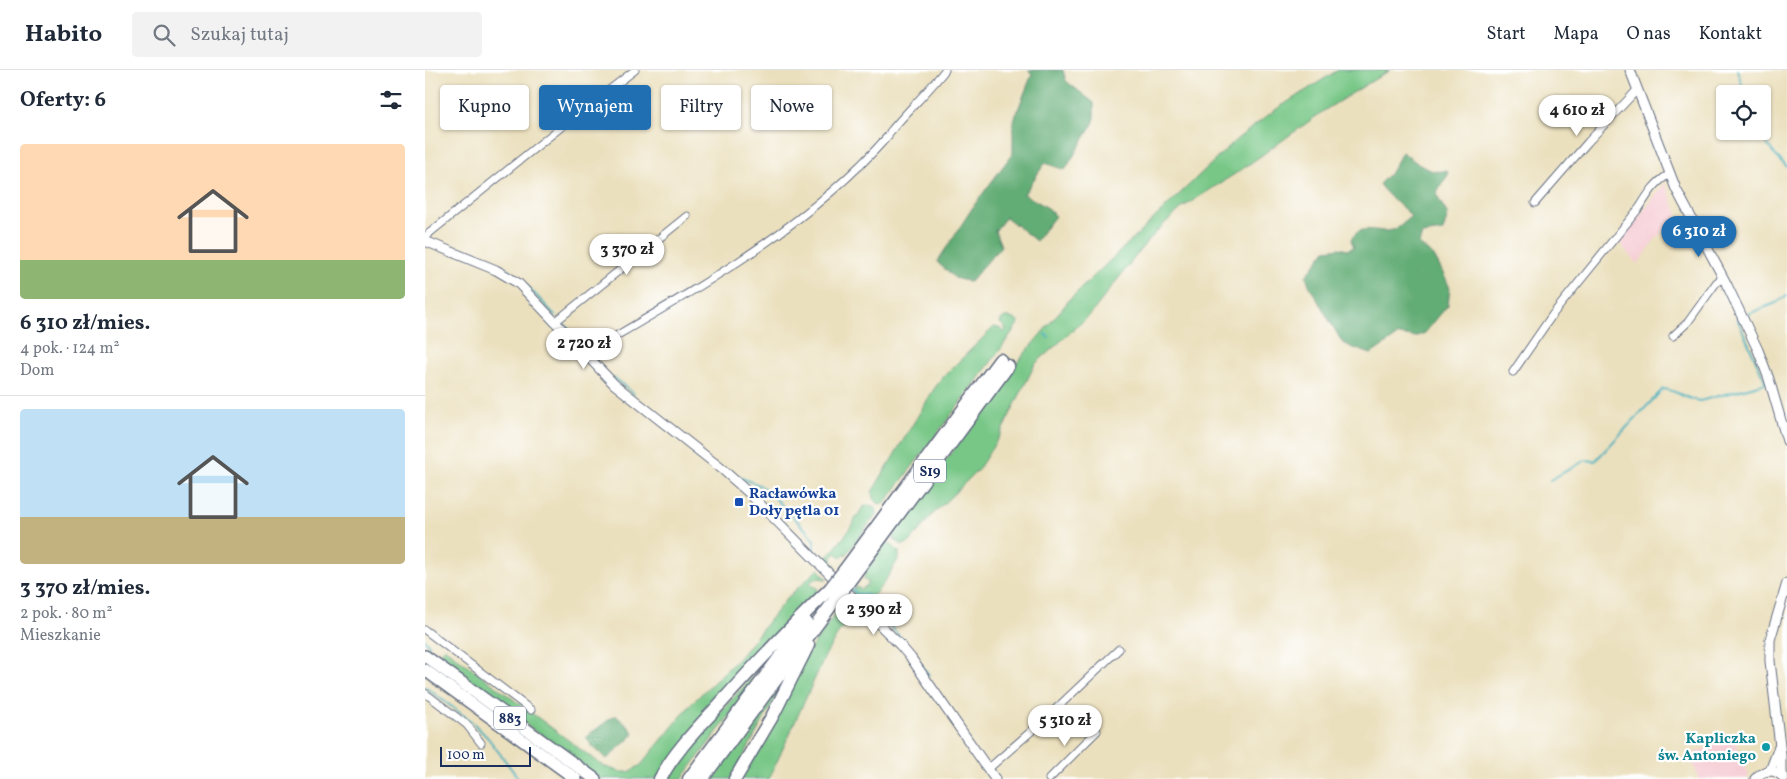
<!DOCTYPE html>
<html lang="pl">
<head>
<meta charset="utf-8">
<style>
	body { margin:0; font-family:Vollkorn,serif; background:#f2f2f3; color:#1f2937; height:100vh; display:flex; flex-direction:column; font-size:19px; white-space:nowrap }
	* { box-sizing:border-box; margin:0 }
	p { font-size:16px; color:#747a83 }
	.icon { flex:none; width:28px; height:28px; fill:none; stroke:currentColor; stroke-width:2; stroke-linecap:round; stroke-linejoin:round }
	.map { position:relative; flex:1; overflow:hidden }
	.drawer { display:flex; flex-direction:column; background:#fff; width:425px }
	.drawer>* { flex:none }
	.top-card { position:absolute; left:15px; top:15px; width:475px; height:45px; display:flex; gap:10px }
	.tools { position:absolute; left:1291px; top:15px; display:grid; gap:10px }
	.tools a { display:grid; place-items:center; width:55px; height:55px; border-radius:5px; background:#fff; box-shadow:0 1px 4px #0004; font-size:25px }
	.scale { position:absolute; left:15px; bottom:12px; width:91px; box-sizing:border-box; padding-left:5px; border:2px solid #1b2f5e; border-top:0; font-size:14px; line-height:18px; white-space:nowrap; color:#1b2f5e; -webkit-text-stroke:4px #fff; paint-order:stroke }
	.price { position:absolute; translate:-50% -42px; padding:0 11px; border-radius:18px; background:#fff; color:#222; font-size:16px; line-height:32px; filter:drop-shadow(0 1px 2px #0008) }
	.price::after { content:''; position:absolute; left:50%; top:30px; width:15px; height:11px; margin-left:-8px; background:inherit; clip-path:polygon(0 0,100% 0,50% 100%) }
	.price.active { background:#1f6fb2; color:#fff }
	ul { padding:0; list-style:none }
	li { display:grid; align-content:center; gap:10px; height:265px; padding:0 20px }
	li+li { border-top:1px solid #e0e1e3 }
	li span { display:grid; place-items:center; height:155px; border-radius:5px; color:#555 }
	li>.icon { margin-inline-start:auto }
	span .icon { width:90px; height:90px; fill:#fffc; stroke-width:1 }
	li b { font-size:21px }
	h2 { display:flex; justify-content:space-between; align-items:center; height:60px; padding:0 20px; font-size:21px }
	.tag { padding:0 18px; border-radius:5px; background:#fff; box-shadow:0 1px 4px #0004; font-size:18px; line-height:45px }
	.tag.active { background:#1f6fb2; color:#fff }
	header { display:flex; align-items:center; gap:30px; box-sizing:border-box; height:70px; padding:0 25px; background:#fff; border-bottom:1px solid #e0e1e3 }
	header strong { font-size:24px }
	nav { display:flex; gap:28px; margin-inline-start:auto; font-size:18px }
	.search { width:350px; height:45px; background:#f2f2f3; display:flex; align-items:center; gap:12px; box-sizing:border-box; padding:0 18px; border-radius:5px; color:#747a83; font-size:19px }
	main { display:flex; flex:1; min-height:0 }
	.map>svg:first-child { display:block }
	.built { fill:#f6cfd6 }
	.green { fill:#78c787; stroke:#4a7b72 }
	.forest { fill:#62ac74; stroke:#3e6e69 }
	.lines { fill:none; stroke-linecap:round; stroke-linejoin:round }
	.stream { stroke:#40afbd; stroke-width:2 }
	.minor-casing { stroke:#646d80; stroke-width:9 }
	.tertiary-casing { stroke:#646d80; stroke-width:11 }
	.trunk-casing { stroke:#646d80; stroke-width:14 }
	.motorway-casing { stroke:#646d80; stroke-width:15 }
	.minor { stroke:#fff; stroke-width:7 }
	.tertiary { stroke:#fff; stroke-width:9 }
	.trunk { stroke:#fff; stroke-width:11 }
	.motorway { stroke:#fff; stroke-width:12 }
	.motorway-bridge-casing { stroke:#646d80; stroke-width:15; stroke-linecap:butt }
	.motorway-bridge { stroke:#fff; stroke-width:12 }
	.transit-dot { fill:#1a4fb4; stroke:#fff; stroke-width:2 }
	.culture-dot { fill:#0f9aa8; stroke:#fff; stroke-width:2 }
	.labels { text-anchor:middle; stroke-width:4.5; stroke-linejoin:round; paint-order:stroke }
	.shield { fill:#fff; stroke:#5f6d8e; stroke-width:1 }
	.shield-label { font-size:14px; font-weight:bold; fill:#1b2f5e }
	.transit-label { font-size:15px; font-weight:bold; fill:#164399; stroke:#fff; text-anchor:start }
	.culture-label { font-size:15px; font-weight:bold; fill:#0d838f; stroke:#fff; text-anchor:end }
</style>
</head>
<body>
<header>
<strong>Habito</strong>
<div class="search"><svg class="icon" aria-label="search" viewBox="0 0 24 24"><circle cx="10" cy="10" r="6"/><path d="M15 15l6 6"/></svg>Szukaj tutaj</div>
<nav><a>Start</a><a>Mapa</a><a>O nas</a><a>Kontakt</a></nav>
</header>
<main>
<section class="drawer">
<h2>Oferty: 6<svg class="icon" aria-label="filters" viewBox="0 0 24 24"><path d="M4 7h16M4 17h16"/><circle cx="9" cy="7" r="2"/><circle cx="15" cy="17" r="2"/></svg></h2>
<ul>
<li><span style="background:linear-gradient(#ffd9b3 75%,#8fb573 0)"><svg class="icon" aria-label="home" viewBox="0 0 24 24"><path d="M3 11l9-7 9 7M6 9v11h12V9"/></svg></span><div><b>6 310 zł/mies.</b><p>4 pok. · 124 m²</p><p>Dom</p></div></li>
<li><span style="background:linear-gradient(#bfe0f5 70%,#c2b280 0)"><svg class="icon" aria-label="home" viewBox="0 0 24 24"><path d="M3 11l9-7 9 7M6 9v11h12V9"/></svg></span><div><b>3 370 zł/mies.</b><p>2 pok. · 80 m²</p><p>Mieszkanie</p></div></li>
</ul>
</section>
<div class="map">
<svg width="1362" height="709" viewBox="0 0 1362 709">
	<rect width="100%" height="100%" fill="#fff"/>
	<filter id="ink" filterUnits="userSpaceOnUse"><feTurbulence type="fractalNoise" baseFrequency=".02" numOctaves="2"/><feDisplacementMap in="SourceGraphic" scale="10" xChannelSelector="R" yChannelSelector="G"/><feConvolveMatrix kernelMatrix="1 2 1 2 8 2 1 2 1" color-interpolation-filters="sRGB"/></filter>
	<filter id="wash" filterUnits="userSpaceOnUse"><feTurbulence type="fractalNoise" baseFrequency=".0096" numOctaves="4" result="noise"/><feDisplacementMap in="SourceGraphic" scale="20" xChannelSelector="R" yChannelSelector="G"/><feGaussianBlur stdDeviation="1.12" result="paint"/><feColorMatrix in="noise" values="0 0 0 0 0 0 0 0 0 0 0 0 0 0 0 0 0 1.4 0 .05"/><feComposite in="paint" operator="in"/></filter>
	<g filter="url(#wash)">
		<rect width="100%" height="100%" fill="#ebe0be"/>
		<g class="built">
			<polygon points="1240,113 1253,145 1232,167 1213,194 1196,175 1196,170"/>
			<polygon points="1309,666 1324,705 1322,709 1274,709 1265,685"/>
		</g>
		<g class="green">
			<polygon points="913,0 965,0 900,40 816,100 758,137 739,154 720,174 665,245 610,294 574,367 553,400 506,446 485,472 478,475 469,470 468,463 590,295 646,228 812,69 850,40"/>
			<path d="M 580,247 L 584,247 L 594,252 L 575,280 L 460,433 L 456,434 C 450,433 447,428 447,422 L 509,319 L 518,307 L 569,257 L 574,258 L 579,262 L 581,259 L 575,253 L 576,250 Z"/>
			<polygon points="444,435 450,437 452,443 421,485 420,483 416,488 411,483 407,487 407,492 411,497 407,503 399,493 401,489 419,467 438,437"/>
			<path d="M 465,473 L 474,482 L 474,488 C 466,501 452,528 438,532 L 427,523 L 431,517 L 437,519 L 441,516 L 443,512 L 438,509 L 440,507 L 439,504 L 460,474 Z"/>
			<path d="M 393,499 L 402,509 C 396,509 391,506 385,513 L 393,519 L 391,523 L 392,524 L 231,709 L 176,709 L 10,589 L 19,578 L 178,696 L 196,702 L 204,702 L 216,695 L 267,633 L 314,588 L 362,528 Z"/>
			<path d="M 422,529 L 433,541 L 414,562 L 401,584 L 344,709 L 314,709 C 345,652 373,591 413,540 L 415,541 L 416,539 L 422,544 L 424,542 L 425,536 L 421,530 Z"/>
			<polygon points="361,570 257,709 240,709 252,689"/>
			<polygon points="369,595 306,709 284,709"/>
		</g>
		<g class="forest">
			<polygon points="603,0 638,0 641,11 669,33 669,52 640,100 620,93 599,124 623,138 630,146 611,171 581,147 570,161 576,176 545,212 530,208 512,192 550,134 588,83 588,52 607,4"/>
			<path d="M 977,82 C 992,92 1004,106 1022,100 L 1023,105 C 1007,127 1011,123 1023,145 L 1018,161 L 997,164 L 994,174 L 1009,186 L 1016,199 L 1025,218 L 1023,235 L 1000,263 L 989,267 L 974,265 L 946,284 L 926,277 L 917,272 L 885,217 L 881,206 L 901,180 L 915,178 L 922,180 L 929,177 L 926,170 C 937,150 954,166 970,159 C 976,157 981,150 986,146 C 977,136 961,125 954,114 L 967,101 Z"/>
			<polygon points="190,645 205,658 209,664 182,689 167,676 161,667"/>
		</g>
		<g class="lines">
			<g class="stream">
				<polyline points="1312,0 1320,24"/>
				<polyline points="1333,61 1350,85 1362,97"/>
				<path d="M 35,181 C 54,187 76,192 91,206"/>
				<polyline points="95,209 130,245"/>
				<polyline points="1323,244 1351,233 1362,226"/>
				<polyline points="136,251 158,275"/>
				<polyline points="620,264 624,268"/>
				<polyline points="189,308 209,324"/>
				<polyline points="304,400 314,407 334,415 343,421 381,460 389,470 389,482 393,486"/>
				<path d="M 1125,410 L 1161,390 L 1170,391 L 1238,319 C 1252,320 1261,330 1275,331 L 1341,313 L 1312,248"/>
				<polyline points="400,493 410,503"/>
				<polyline points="425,517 431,523 444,525"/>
				<polyline points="451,532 463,554 487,580"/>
				<polyline points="0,570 4,575 4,581"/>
				<polyline points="490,586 504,605"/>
				<polyline points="0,617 46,651 63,668 94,709"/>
			</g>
		</g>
	</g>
	<g filter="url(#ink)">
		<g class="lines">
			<g class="minor-casing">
				<g id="minor">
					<path d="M 465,62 C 482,41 503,22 520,0"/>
					<polyline points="1110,133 1163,72 1212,20"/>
					<polyline points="0,168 2,165 126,65 210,0"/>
					<polyline points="130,252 262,146"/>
					<polyline points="1248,266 1263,252 1291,213 1298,207"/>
					<path d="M 161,285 L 167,280 C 271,219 382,158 463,66"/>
					<path d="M 1088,302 L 1128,244 L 1215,137 C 1223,124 1230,112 1245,104"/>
					<polyline points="0,560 106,640"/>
					<polyline points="0,623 42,655 56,673"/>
					<polyline points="563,699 618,651 694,579"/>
					<polyline points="624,709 672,661"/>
				</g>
			</g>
			<g class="tertiary-casing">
				<g id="tertiary">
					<polyline points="1205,0 1251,119 1301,213 1333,280 1344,309 1362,371"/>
					<polyline points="0,171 71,200 93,213 189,314 297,399 325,424 475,575 486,588 570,709"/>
					<polyline points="1345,701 1354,677"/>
					<polyline points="1356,705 1356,685 1345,591 1345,570 1362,513"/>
					<path d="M 1330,709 C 1338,699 1350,698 1359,708"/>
				</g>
			</g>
			<g class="trunk-casing">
				<g id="trunk">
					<polyline points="0,586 170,709"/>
					<polyline points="0,600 151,709"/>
				</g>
			</g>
			<g class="motorway-casing">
				<g id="motorway">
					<polyline points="419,501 575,290"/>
					<polyline points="427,507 583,296"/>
					<path d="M 235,709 C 250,681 273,658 294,635 C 330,595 366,556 405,519"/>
					<polyline points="264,709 381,552"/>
					<polyline points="277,709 413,526"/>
					<polyline points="310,709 348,645 383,575"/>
				</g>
			</g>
			<use href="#minor" class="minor"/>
			<use href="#tertiary" class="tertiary"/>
			<use href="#trunk" class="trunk"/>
			<use href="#motorway" class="motorway"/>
			<g class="motorway-bridge-casing">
				<g id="motorway-bridge">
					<polyline points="405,519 419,501"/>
					<polyline points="413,526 427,507"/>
				</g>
			</g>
			<use href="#motorway-bridge" class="motorway-bridge"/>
		</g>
	</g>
	<rect class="transit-dot" x="309" y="427" width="10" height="10" rx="2.5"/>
	<circle class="culture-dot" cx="1341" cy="677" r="5"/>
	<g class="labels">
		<g class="shield">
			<rect x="489" y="389.5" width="32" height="23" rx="4"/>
			<rect x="69" y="636.5" width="32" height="23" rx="4"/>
		</g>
		<g class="shield-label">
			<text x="505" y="406">S19</text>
			<text x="85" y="653">883</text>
		</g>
		<g class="transit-label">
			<text x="324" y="428">Racławówka<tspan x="324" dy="17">Doły pętla 01</tspan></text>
		</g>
		<g class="culture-label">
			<text x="1331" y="673">Kapliczka<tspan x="1331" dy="17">św. Antoniego</tspan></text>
		</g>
	</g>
</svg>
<div class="tools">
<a><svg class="icon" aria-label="locate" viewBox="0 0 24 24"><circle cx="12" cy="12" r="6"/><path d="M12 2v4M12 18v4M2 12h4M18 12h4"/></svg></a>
</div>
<div class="scale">100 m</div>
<b class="price" style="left:1152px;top:67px">4 610 zł</b>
<b class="price active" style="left:1274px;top:188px">6 310 zł</b>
<b class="price" style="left:202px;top:206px">3 370 zł</b>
<b class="price" style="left:159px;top:300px">2 720 zł</b>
<b class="price" style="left:449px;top:566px">2 390 zł</b>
<b class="price" style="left:640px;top:677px">5 310 zł</b>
<div class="top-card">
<a class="tag">Kupno</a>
<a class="tag active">Wynajem</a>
<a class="tag">Filtry</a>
<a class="tag">Nowe</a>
</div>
</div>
</main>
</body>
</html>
